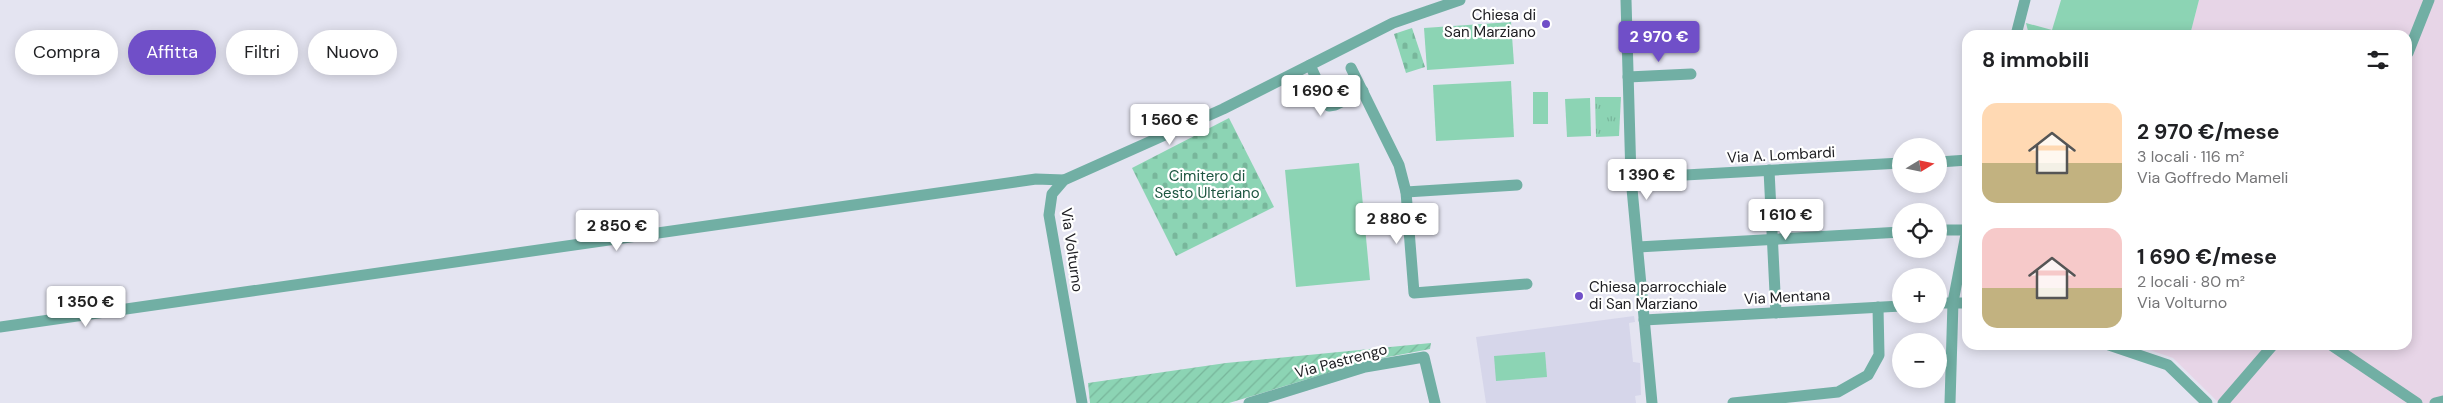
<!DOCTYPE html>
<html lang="it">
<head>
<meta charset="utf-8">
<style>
	body { margin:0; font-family:"DM Sans",sans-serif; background:#f6f6f6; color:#202124; height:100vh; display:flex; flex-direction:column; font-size:19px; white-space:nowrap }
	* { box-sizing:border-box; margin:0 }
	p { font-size:16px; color:#757577 }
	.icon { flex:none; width:28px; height:28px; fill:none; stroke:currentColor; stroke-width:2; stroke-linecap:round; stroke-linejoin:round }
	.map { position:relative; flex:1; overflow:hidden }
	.details { position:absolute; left:1962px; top:30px; width:450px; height:320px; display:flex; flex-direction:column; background:#fff; border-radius:15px; box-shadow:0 2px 12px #0003 }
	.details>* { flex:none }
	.banner { position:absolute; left:15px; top:30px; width:475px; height:45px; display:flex; gap:10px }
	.needle { width:32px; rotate:80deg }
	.buttons { position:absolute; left:1892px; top:138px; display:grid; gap:10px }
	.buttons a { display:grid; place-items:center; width:55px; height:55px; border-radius:50%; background:#fff; box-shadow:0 2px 12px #0003; font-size:25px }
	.price { position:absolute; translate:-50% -42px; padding:0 11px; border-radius:5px; background:#fff; color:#222; font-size:16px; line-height:32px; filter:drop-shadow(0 1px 2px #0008) }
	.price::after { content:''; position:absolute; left:50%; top:30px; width:15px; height:11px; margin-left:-8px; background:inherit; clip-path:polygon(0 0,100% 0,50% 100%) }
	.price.active { background:#704fc8; color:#fff }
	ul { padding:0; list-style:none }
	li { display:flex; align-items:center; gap:15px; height:125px; padding:0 20px }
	li span { display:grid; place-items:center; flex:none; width:140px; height:100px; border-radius:15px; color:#555 }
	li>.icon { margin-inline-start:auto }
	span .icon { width:60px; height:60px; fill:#fffc; stroke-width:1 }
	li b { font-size:21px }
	h2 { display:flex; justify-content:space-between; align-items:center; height:60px; padding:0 20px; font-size:21px }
	.chip { padding:0 18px; border-radius:22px; background:#fff; box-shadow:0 2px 12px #0003; font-size:18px; line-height:45px }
	.chip.active { background:#704fc8; color:#fff }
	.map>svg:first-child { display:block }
	.built { fill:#d6d6ea }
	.industrial { fill:#e7d5e7 }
	.cemetery { fill:url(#cemetery-stones) }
	.park { fill:url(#park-tufts) }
	.garden { fill:url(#garden-furrows) }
	.pitch { fill:#8cd4b4 }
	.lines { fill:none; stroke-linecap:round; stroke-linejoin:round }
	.minor { stroke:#71afa4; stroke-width:11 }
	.poi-dot { fill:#704fc8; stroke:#fff; stroke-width:2 }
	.labels { text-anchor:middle; stroke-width:4.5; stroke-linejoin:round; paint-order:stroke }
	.poi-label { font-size:15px; fill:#202024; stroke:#fff; text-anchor:end }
	.street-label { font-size:15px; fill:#202024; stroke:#fff }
	.park-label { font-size:15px; fill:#1e5641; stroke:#fff }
</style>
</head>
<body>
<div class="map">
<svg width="2443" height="403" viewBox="0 0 2443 403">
	<defs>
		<pattern id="cemetery-stones" width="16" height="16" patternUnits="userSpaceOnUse" patternTransform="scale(1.25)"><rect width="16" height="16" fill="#8cd4b4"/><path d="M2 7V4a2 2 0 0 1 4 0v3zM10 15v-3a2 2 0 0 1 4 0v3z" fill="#78b69b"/></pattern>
		<pattern id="park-tufts" width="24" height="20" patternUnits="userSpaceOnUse" patternTransform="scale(1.25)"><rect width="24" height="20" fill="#8cd4b4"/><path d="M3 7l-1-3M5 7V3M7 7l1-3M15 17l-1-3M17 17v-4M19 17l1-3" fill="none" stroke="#78b69b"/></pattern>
		<pattern id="garden-furrows" width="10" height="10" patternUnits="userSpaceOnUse" patternTransform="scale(1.25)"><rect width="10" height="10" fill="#8cd4b4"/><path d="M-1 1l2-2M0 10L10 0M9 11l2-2" fill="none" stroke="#78b69b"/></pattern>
	</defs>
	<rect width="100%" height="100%" fill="#e4e4f1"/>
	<polygon class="built" points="1634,316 1635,322 1629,323 1633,362 1640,363 1641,395 1635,396 1636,403 1486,403 1476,337"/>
	<polygon class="industrial" points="2199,0 2443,0 2443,403 2219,403 2173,358 2135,345 2408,345 2408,35 2190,35"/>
	<g class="cemetery">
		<polygon points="1412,28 1425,67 1406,73 1394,34"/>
		<polygon points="1229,118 1274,207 1176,256 1132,168"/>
	</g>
	<polygon class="park" points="1595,97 1621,97 1619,136 1596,137"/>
	<polygon class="garden" points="1431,343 1430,349 1367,361 1229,403 1090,403 1088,383 1226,363"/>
	<g class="pitch">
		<polygon points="2061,0 2199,0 2190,35 2029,35 2026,23 2052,30"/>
		<polygon points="1511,22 1514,64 1427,70 1424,28"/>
		<polygon points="1511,81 1514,137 1436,141 1433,85"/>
		<rect x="1533" y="92" width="15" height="32"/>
		<polygon points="1590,98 1591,136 1567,137 1565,99"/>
		<polygon points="1359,163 1370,280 1296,287 1285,170"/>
		<polygon points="1545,352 1547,377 1496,381 1494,356"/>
	</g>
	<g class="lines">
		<g class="minor">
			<polyline points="1626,0 1631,178 1652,403"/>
			<polyline points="2016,35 2025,0"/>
			<polyline points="2408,53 2429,0"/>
			<polyline points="1310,65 1329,106 1335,105 1363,91"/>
			<polyline points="1351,68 1399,165 1406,192 1414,293 1527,284"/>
			<polyline points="1628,77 1691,74"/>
			<polyline points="1939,162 1968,160"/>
			<polyline points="1769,170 1776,313"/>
			<polyline points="1631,178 1901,163"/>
			<polyline points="1406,192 1517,185"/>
			<polyline points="1939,230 1966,230"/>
			<polyline points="1638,247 1901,232"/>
			<polyline points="1939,303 1968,303"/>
			<polyline points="1644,320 1901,306"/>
			<polyline points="0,327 1036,179 1064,180"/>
			<polyline points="2109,345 2168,365 2207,403"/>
			<polyline points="2331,345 2417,403"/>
			<polyline points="1082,403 1049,215 1052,194 1064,180 1223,109 1393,23 1460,0"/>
			<polyline points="1249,403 1365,367 1424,357 1435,403"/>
			<polyline points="1733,403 1838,392 1868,375 1879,355 1878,307"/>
			<polyline points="1950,403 1953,302 1968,224"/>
			<polyline points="2223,403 2273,345"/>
			<polyline points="2435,403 2443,401"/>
		</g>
	</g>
	<g class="poi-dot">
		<circle cx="1546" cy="24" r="5"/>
		<circle cx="1579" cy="296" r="5"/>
	</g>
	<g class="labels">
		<g class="poi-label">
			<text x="1536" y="20">Chiesa di<tspan x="1536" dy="17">San Marziano</tspan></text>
			<text x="1589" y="292" text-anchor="start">Chiesa parrocchiale<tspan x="1589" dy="17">di San Marziano</tspan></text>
		</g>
		<g class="street-label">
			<text transform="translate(1781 155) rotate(-3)" y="5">Via A. Lombardi</text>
			<text transform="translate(1072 250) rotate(82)" y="5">Via Volturno</text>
			<text transform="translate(1787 297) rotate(-3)" y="5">Via Mentana</text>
			<text transform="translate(1341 361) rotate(-15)" y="5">Via Pastrengo</text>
		</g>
		<g class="park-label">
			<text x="1207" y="181">Cimitero di<tspan x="1207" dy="17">Sesto Ulteriano</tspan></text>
		</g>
	</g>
</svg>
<div class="buttons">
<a><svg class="needle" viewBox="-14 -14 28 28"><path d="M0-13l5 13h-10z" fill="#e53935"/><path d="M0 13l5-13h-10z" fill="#757577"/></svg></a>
<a><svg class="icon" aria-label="locate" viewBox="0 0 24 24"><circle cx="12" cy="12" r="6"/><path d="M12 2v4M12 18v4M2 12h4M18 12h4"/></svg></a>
<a>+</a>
<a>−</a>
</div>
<b class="price active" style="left:1659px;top:63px">2 970 €</b>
<b class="price" style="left:1321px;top:117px">1 690 €</b>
<b class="price" style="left:1170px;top:146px">1 560 €</b>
<b class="price" style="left:1647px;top:201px">1 390 €</b>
<b class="price" style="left:1786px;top:241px">1 610 €</b>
<b class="price" style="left:1397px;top:245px">2 880 €</b>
<b class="price" style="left:617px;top:252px">2 850 €</b>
<b class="price" style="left:86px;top:328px">1 350 €</b>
<div class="banner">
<a class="chip">Compra</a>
<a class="chip active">Affitta</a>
<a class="chip">Filtri</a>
<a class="chip">Nuovo</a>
</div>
<section class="details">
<h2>8 immobili<svg class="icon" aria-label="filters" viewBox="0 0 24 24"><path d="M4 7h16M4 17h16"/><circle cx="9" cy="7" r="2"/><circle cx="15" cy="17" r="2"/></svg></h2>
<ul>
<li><span style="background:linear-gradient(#ffd9b3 60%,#c2b280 0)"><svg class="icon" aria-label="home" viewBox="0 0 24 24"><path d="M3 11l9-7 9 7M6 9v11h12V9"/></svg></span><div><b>2 970 €/mese</b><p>3 locali · 116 m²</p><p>Via Goffredo Mameli</p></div></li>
<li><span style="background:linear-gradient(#f6c9c9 60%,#c2b280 0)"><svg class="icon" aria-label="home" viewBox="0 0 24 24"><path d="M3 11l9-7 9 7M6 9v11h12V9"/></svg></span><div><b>1 690 €/mese</b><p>2 locali · 80 m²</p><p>Via Volturno</p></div></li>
</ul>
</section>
</div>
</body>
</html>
